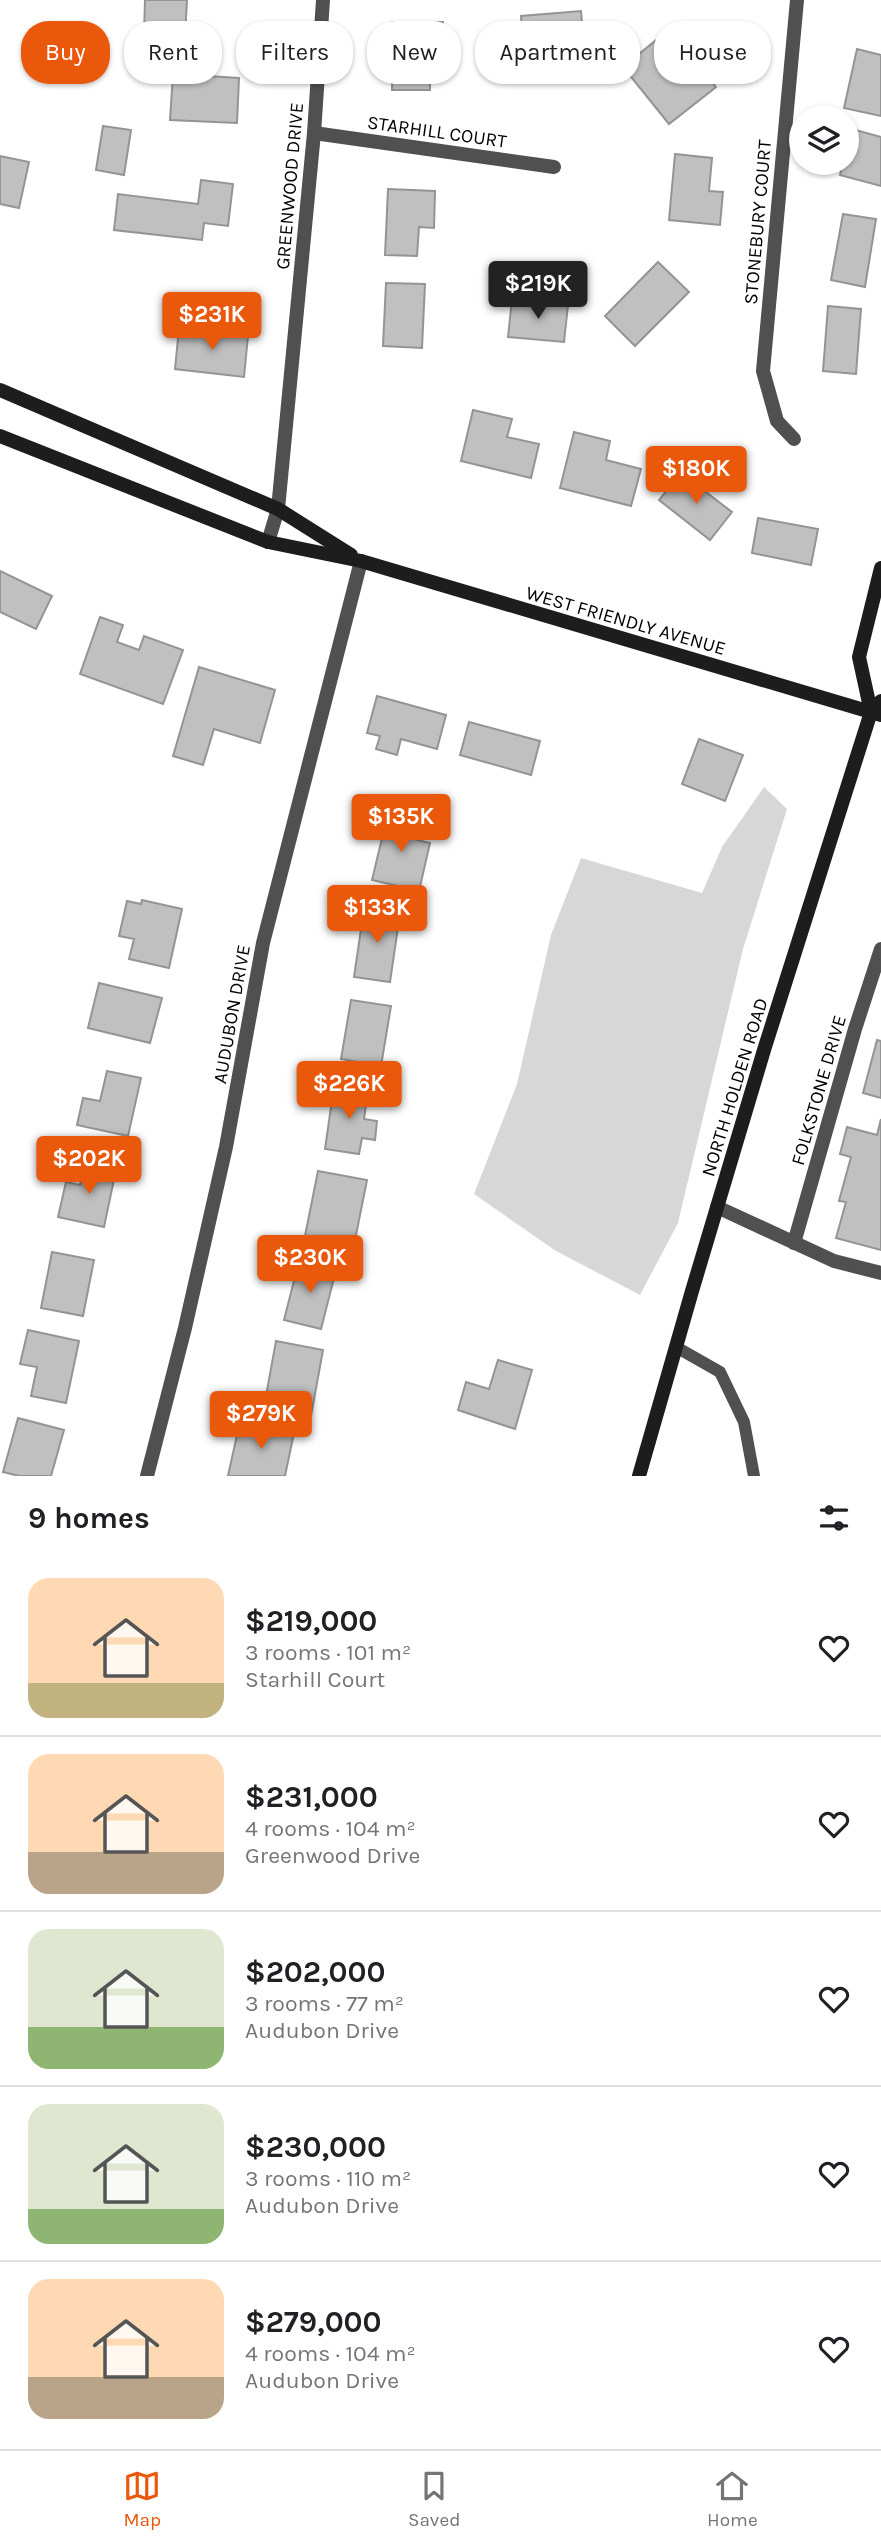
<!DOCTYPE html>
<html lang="en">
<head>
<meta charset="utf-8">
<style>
	body { margin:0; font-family:Karla,sans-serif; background:#f2f2f2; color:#202124; height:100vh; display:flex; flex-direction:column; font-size:26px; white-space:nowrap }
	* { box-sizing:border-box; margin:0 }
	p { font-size:23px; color:#757577 }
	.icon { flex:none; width:38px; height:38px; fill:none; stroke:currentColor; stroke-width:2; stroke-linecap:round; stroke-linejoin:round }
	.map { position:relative; height:1476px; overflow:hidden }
	.details { display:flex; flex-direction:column; background:#fff; flex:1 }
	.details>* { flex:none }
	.top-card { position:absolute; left:21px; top:21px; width:840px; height:63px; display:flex; gap:14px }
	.controls { position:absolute; left:789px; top:105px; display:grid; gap:14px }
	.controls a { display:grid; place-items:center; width:70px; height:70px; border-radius:50%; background:#fff; box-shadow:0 2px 5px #0004; font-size:35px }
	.price { position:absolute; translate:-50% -60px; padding:0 16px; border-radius:7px; background:#ea580c; color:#fff; font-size:23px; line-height:46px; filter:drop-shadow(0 2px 4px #0008) }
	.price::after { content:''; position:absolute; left:50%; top:42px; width:21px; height:16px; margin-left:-10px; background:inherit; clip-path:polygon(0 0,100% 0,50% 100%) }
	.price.active { background:#222; color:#fff }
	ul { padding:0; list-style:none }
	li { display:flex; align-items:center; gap:21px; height:175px; padding:0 28px }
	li+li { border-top:2px solid #e0e0e0 }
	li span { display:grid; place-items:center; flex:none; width:196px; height:140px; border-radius:21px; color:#555 }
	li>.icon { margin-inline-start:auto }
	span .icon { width:84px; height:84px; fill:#fffc; stroke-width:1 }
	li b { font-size:30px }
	h2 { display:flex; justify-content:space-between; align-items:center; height:84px; padding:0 28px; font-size:30px }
	.tag { padding:0 24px; border-radius:28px; background:#fff; box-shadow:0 2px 5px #0004; font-size:24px; line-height:63px }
	.tag.active { background:#ea580c; color:#fff }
	.menu { display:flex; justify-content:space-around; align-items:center; height:98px; border-top:2px solid #e0e0e0; background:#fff; font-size:19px; color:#757577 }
	.menu a { display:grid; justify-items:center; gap:4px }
	.menu .active { color:#ea580c }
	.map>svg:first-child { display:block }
	.green { fill:#d7d7d7 }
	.building { fill:#c0c0c0; stroke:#949494; stroke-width:2 }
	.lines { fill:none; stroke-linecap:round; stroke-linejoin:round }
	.lane { stroke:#505050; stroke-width:12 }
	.street { stroke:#505050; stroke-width:14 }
	.secondary { stroke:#1d1d1d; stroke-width:14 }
	.labels { text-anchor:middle; stroke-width:5; stroke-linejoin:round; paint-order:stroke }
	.street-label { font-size:19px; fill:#000; stroke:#fff }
</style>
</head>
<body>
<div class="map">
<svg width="881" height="1476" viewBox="0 0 881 1476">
	<rect width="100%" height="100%" fill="#fff"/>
	<polygon class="green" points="764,787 787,809 743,949 678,1223 640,1295 556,1251 474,1194 517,1084 551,935 581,858 702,893 722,847"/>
	<g class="building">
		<polygon points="145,0 187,0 185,36 144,34"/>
		<polygon points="581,11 584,47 523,51 521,16"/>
		<polygon points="392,22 443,22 443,56 430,56 430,90 392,90"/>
		<polygon points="660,37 680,61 689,54 716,87 669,124 623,67"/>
		<polygon points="857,49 881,55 881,116 844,108"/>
		<polygon points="173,74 239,78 237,123 170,120"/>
		<polygon points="103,126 131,130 124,175 96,170"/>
		<polygon points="852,129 881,137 881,186 840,175 843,163 847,163 847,149"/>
		<polygon points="675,154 712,158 709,191 723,192 720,225 669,220"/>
		<polygon points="0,156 29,162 19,208 0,204"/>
		<polygon points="201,180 233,184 228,226 204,223 202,240 114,230 118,194 198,204"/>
		<polygon points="388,189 435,191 434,228 419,227 417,256 385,255"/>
		<polygon points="843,214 876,219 865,287 831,280"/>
		<polygon points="658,262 689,292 635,346 605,316"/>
		<polygon points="386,283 425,284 422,348 383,346"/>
		<polygon points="512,299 568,305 564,342 508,337"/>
		<polygon points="828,306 861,309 856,374 823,371"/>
		<polygon points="179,328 248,336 244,377 175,369"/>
		<polygon points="473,410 512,419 507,437 539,444 531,478 461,461"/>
		<polygon points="574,432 610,441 606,460 641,469 631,506 560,488"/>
		<polygon points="681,473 732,512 710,540 659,500"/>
		<polygon points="758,518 818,529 811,565 752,553"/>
		<polygon points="0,571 52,596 36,629 0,612"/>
		<polygon points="100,617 123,625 117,642 139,650 144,636 183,650 163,704 80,674"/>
		<polygon points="199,667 275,690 260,743 214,729 203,765 173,756"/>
		<polygon points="377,696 446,715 437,749 401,739 397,755 376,749 380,736 367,733"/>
		<polygon points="469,722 540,741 531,775 460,755"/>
		<polygon points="699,739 743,755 725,801 682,784"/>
		<polygon points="388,813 421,821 417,840 430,843 419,891 372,880"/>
		<polygon points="142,900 182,909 169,968 129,959 134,939 119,936 127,901 141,904"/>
		<polygon points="364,909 400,914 390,982 354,977"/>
		<polygon points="99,983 162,998 150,1043 88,1028"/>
		<polygon points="351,1000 391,1006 381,1066 341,1059"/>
		<polygon points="877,1040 881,1041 881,1098 863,1093"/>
		<polygon points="107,1071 141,1078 128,1136 77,1125 83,1098 100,1101"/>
		<polygon points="334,1086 368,1091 364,1119 377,1121 375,1140 362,1138 359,1154 325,1149"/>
		<polygon points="881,1119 881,1250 836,1238 846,1202 839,1201 851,1157 840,1154 847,1127 877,1135"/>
		<polygon points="86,1163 116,1170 104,1227 58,1217 66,1182 80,1185"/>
		<polygon points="318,1171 367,1180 354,1245 305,1236"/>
		<polygon points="52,1252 94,1260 83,1316 41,1308"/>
		<polygon points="299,1261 336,1270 321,1329 284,1320"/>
		<polygon points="28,1330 79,1341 66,1403 31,1396 37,1367 20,1364"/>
		<polygon points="276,1341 323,1350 311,1416 264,1407"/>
		<polygon points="498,1360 532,1370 515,1429 458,1410 466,1382 489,1389"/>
		<polygon points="18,1418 64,1430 51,1476 19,1476 3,1472"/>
		<polygon points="240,1421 294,1433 285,1476 228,1476"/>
	</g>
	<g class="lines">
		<polyline class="lane" points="676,1347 720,1372 744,1422 754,1476"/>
		<g class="street">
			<polyline points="314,133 554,167"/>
			<polyline points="794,439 777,421 763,371 797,0"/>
			<polyline points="268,542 278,509 314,133 323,0"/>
			<polyline points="717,1207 834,1261 881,1273"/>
			<polyline points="794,1243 855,1029 881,949"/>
			<polyline points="147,1476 185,1328 226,1147 263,943 361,561"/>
		</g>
		<g class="secondary">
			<polyline points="0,390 278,509 351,555"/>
			<polyline points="0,436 268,542 361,561 881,715"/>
			<polyline points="871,712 859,657 881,568"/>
			<polyline points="639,1476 692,1291 764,1050 871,712 881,701"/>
		</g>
	</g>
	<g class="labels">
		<g class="street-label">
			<text transform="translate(437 131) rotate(8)" y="7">STARHILL COURT</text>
			<text transform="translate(289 186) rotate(-85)" y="7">GREENWOOD DRIVE</text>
			<text transform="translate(757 222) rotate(-85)" y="7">STONEBURY COURT</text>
			<text transform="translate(626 620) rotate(16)" y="7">WEST FRIENDLY AVENUE</text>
			<text transform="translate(231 1014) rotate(-80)" y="7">AUDUBON DRIVE</text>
			<text transform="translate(734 1087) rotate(-73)" y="7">NORTH HOLDEN ROAD</text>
			<text transform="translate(818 1090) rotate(-74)" y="7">FOLKSTONE DRIVE</text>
		</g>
	</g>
</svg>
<div class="controls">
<a><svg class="icon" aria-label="layers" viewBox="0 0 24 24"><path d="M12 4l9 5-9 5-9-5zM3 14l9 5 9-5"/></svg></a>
</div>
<b class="price active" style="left:538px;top:321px">$219K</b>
<b class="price" style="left:212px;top:352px">$231K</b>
<b class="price" style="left:696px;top:506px">$180K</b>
<b class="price" style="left:401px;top:854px">$135K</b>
<b class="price" style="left:377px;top:945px">$133K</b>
<b class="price" style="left:349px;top:1121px">$226K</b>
<b class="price" style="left:89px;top:1196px">$202K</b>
<b class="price" style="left:310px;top:1295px">$230K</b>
<b class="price" style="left:261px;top:1451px">$279K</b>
<div class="top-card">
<a class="tag active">Buy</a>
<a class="tag">Rent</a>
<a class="tag">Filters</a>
<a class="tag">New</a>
<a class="tag">Apartment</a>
<a class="tag">House</a>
</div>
</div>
<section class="details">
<h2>9 homes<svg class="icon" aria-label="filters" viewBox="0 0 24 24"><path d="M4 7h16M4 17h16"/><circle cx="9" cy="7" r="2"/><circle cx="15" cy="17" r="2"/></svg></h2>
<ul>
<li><span style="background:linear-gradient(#ffd9b3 75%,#c2b280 0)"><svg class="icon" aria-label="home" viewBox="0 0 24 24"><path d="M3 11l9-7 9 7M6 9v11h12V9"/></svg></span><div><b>$219,000</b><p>3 rooms · 101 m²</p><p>Starhill Court</p></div><svg class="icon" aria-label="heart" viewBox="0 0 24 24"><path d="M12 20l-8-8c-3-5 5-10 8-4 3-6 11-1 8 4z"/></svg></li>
<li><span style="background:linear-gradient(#ffd9b3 70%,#b9a48a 0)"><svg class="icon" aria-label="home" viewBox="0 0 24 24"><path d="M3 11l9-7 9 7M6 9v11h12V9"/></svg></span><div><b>$231,000</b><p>4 rooms · 104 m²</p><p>Greenwood Drive</p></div><svg class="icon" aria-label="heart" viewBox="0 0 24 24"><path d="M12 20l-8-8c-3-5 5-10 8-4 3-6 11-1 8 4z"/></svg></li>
<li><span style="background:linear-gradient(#dfe7d0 70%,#8fb573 0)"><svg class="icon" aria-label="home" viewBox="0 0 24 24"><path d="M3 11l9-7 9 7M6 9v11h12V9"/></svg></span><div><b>$202,000</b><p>3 rooms · 77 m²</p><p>Audubon Drive</p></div><svg class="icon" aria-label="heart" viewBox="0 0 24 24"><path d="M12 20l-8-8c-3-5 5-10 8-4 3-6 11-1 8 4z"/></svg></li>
<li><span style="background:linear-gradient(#dfe7d0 75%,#8fb573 0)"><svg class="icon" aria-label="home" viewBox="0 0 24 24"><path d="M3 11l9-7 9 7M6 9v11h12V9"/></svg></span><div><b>$230,000</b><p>3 rooms · 110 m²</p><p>Audubon Drive</p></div><svg class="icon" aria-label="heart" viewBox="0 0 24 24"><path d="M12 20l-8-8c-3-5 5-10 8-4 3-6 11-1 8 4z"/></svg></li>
<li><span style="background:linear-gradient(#ffd9b3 70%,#b9a48a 0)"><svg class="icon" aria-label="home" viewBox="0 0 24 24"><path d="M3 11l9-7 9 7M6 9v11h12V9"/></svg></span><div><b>$279,000</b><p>4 rooms · 104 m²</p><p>Audubon Drive</p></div><svg class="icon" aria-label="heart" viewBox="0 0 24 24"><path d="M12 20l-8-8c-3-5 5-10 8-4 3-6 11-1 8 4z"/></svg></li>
</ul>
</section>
<nav class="menu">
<a class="active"><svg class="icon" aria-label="map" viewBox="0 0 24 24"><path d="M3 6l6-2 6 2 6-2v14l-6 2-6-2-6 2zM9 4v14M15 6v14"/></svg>Map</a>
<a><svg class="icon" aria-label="saved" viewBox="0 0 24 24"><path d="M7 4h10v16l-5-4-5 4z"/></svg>Saved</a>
<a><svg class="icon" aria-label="home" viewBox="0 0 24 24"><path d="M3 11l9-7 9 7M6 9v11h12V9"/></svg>Home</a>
</nav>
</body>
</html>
